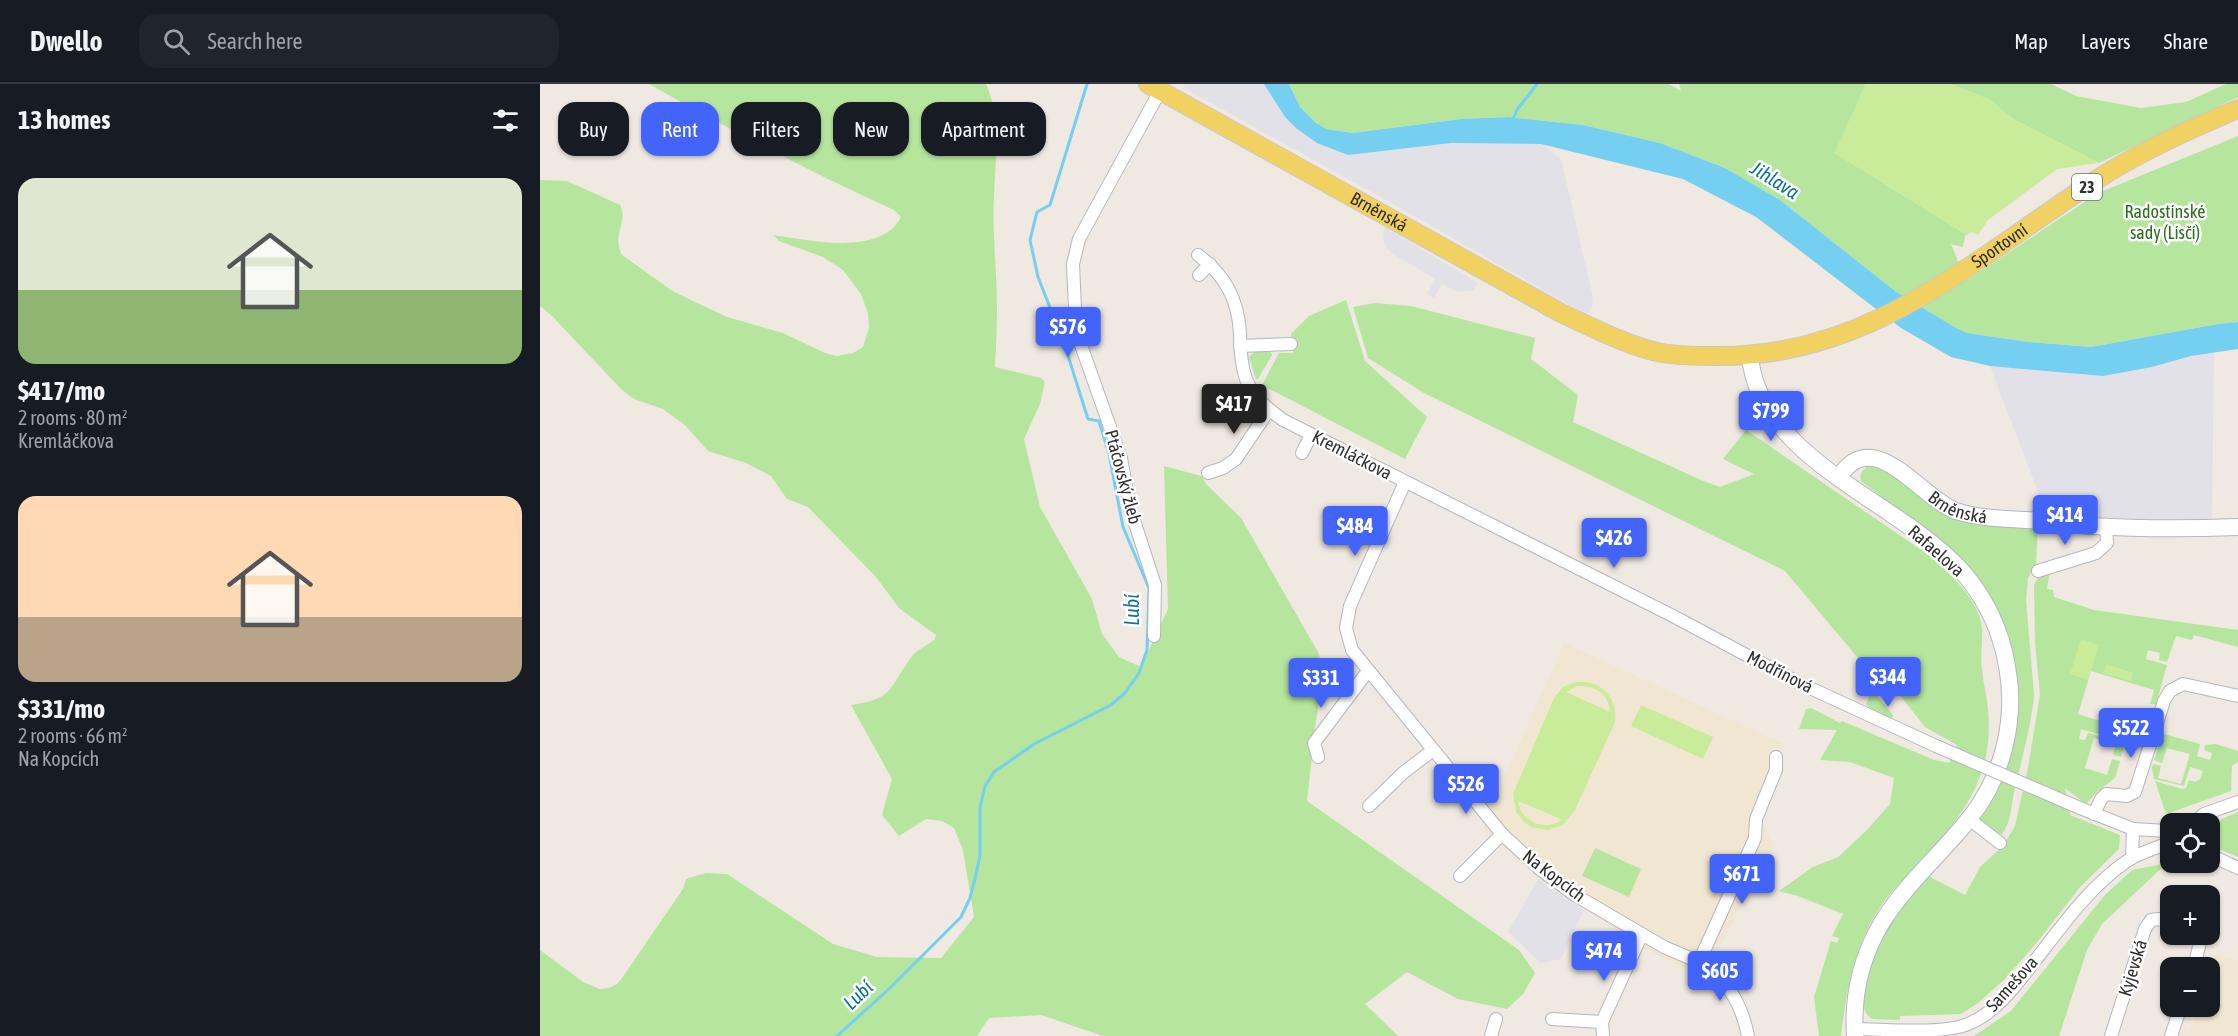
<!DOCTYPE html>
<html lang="en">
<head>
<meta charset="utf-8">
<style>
	body { margin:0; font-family:"Asap Condensed",sans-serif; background:#20242c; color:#f1f3f6; height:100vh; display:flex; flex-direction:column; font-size:22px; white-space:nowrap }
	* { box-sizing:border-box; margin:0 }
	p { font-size:20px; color:#9ea1a6 }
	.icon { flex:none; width:33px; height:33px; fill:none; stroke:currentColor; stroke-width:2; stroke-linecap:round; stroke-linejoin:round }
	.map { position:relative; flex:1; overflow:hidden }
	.details { display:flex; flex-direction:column; background:#171b24; width:540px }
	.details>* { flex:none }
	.guide { position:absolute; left:18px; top:18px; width:570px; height:54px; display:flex; gap:12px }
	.buttons { position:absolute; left:1620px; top:729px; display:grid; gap:12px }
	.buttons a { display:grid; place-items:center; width:60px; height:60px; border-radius:12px; background:#171b24; box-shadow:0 2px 4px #0004; font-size:30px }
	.price { position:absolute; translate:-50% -51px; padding:0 14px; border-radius:6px; background:#4264fb; color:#fff; font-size:20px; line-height:39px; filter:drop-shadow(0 2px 3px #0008) }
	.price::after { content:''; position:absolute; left:50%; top:36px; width:18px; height:14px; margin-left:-9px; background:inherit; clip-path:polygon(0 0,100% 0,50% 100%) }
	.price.active { background:#222; color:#fff }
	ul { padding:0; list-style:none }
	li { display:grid; align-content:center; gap:12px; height:318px; padding:0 18px }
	li span { display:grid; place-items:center; height:186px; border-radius:18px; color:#555 }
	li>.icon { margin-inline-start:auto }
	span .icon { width:108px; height:108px; fill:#fffc; stroke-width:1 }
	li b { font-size:26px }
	h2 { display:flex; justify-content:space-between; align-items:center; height:72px; padding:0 18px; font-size:26px }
	.pill { padding:0 21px; border-radius:18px; background:#171b24; box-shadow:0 2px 4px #0004; font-size:21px; line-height:54px }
	.pill.active { background:#4264fb; color:#fff }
	header { display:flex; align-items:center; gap:36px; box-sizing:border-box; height:84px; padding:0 30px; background:#171b24; border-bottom:2px solid #363941 }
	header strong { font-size:28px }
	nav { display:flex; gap:33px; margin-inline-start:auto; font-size:21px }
	.search { width:420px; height:54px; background:#20242c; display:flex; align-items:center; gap:15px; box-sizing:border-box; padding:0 21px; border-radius:18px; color:#9ea1a6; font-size:22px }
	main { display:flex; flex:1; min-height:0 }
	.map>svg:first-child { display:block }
	.industrial { fill:#e3e1e8 }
	.education { fill:#f0e6d1 }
	.green { fill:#b6e59e }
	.pitch { fill:#c9ec9a; fill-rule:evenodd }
	.water { fill:#75cff0 }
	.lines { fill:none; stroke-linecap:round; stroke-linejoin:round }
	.stream { stroke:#75cff0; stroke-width:3 }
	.street-casing { stroke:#b4b7c1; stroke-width:14 }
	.secondary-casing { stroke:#b4b7c1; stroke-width:18 }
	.primary-casing { stroke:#c9c9c9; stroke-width:20 }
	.street { stroke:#fff; stroke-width:12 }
	.secondary { stroke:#fff; stroke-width:16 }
	.primary { stroke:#f2d163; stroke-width:18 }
	.street-bridge-casing { stroke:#b4b7c1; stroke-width:14; stroke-linecap:butt }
	.street-bridge { stroke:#fff; stroke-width:12 }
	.labels { text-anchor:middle; stroke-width:5; stroke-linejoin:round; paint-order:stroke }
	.shield { fill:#fff; stroke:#6d6d6d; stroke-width:1.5 }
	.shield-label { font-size:16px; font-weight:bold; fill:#2e2e2e }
	.street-label { font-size:18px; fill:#2e2e2e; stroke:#fff }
	.park-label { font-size:18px; fill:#2c6e1b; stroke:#fff }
	.water-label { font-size:20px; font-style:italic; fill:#0d6fa3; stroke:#fff }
</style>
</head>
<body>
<header>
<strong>Dwello</strong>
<div class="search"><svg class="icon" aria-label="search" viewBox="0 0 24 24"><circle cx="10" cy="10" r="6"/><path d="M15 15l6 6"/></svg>Search here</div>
<nav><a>Map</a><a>Layers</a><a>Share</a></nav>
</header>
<main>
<section class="details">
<h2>13 homes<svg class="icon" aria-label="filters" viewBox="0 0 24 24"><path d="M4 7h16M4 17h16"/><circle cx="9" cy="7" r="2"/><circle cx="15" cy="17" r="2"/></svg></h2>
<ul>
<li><span style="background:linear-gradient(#dfe7d0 60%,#8fb573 0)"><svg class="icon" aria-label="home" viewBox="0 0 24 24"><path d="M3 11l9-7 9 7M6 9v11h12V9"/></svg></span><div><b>$417/mo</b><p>2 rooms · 80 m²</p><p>Kremláčkova</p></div></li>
<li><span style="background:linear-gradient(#ffd9b3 65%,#b9a48a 0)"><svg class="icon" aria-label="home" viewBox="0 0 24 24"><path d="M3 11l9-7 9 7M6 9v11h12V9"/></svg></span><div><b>$331/mo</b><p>2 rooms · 66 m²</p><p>Na Kopcích</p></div></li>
</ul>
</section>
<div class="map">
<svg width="1698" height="952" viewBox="0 0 1698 952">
	<rect width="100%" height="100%" fill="#efe9e1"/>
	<g class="industrial">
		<polygon points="642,0 724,0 745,33 756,44 911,59 1001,60 1021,75 1054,218 1047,231 864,126 649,7"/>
		<polygon points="845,143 938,199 934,206 917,208 902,200 894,214 887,210 895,195 853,170 845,162 842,153"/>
		<polygon points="1674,269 1672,444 1509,437 1450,282 1563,292 1612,283 1651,272"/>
		<polygon points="998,795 1044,826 1021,875 1001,879 968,848"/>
	</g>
	<g class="education">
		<polygon points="1024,559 1244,660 1237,677 1246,682 1221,733 1234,764 1217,799 1225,803 1204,809 1192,841 1162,893 1111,868 998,795 942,745"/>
		<polygon points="1675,869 1698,877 1698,952 1638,952 1642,944 1650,947 1658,923 1670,922 1670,885"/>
	</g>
	<g class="green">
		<path d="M 109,0 L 446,0 C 462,35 455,77 454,113 C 452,150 457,187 457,224 C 457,244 456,264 455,283 L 501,294 L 505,298 L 500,320 L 484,355 L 500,423 L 552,515 L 562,550 L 579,573 L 601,583 L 628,525 L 624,382 L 661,392 L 667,401 L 701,434 L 778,568 L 784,586 L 775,643 L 767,717 L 979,866 L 995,889 L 983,910 L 967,925 L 918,915 L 867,888 L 825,920 L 858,952 L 563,952 L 501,931 L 449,934 L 437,952 L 0,952 L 0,866 L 43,898 L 60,905 L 69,904 L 77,900 L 82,894 L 143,805 L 146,795 L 166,789 L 187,790 L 293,860 L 337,873 L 401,874 L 434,833 L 423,766 L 414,744 L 402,737 L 386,735 L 359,752 L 342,731 L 352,695 L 311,621 C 356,615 349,602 373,571 C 378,565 389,561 395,555 L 396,551 L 359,524 L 336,493 L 268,423 L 247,415 L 231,392 L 206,379 L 168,367 L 146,342 L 123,325 L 94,315 L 81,305 L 13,233 L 0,222 L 0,96 L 27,97 L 80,121 C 89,137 71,151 82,171 L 134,208 L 187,233 L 243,249 L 285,269 L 297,272 L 313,269 L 323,263 L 329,244 L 328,229 L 321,210 L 303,186 L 283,173 L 239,157 L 233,151 C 267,156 341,173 361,133 L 354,126 C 270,88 189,45 109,0 Z"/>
		<polygon points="749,0 1129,0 1141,7 1139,0 1326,0 1295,69 1427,151 1425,152 1423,163 1411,160 1422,187 1429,195 1558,109 1698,52 1698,238 1678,240 1551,263 1488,258 1427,249 1416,244 1355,207 1240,116 1185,84 1120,59 1043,41 968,33 921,35 813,49 786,45 776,39 760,23"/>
		<polygon points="1410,0 1511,0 1536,12 1601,24 1646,18 1686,0 1698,0 1698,13 1559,79 1473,35 1450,16"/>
		<polygon points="806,216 825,277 887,333 865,375 722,301 739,269 753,269 754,254 751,253 751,250 769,232"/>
		<path d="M 835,219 L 871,222 L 995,254 L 991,275 L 1038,311 L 1033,338 L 1161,396 L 1180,403 L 1214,390 L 1183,375 L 1206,346 L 1390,472 C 1410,490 1439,515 1442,544 C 1443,558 1440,571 1442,585 C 1443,599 1447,612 1448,626 C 1454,686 1428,726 1389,768 C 1374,785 1357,801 1343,819 C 1314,860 1307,903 1301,952 L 1279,952 L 1274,913 L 1291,857 L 1297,859 L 1299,854 L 1292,852 L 1303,830 L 1258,812 L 1239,807 L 1273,783 L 1298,773 L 1326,747 L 1350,720 L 1354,694 L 1310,678 L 1280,676 L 1297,646 L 1259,645 L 1266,625 L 1271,624 L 1300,639 L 1302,637 L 1394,676 L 1409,679 L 1417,661 L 1385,643 L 1359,610 L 1328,586 L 1245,487 L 884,309 L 828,274 L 813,223 Z"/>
		<polygon points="714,268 730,268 732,271 718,295 716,295 709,273"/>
		<path d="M 1328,382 C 1360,388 1377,417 1406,431 C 1427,441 1473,440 1498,442 L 1496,481 L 1488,494 L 1486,516 L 1494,611 C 1491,645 1481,676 1474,709 C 1471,722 1471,739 1462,750 L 1454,748 L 1440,738 L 1440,734 L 1454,710 L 1471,567 L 1384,444 L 1321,397 C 1319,389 1322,387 1328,382 Z"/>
		<path d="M 1510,486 L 1507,505 L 1513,506 L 1514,513 L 1554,526 L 1698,546 L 1698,563 L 1654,551 L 1652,556 L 1636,552 L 1627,578 L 1619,576 L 1620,569 L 1608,566 L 1606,575 L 1627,581 L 1616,620 L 1610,620 L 1614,606 L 1551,587 L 1538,630 L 1600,650 L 1606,631 L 1611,633 L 1605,653 L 1588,652 L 1586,658 L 1541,645 L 1539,655 L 1545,656 L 1548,649 L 1585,659 L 1581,673 L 1573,671 L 1576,660 L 1554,654 L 1545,684 L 1567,691 L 1572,675 L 1580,677 L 1575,694 L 1558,707 L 1546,720 L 1525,704 L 1530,731 L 1580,751 L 1579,765 L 1541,802 L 1498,857 L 1466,894 L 1438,919 L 1421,930 L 1360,932 L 1360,936 L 1332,935 C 1327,931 1323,926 1323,919 C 1322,891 1341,850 1357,828 C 1366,815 1378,804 1388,792 L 1425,811 L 1440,783 L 1463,762 L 1475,742 L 1488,684 L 1500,610 L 1495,559 L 1494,501 L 1500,490 Z"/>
		<polygon points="1336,611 1353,631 1353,633 1350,634 1329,625 1326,620 1329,612"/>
		<polygon points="1624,650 1660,660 1657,672 1670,676 1672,669 1664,666 1665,661 1676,660 1698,667 1698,678 1692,682 1691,707 1626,730 1615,697 1642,705 1646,704 1649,696 1655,698 1660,695 1663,687 1650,683 1644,702 1614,695 1612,684 1613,680 1621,682 1618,694 1641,700 1650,670 1627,664 1622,679 1614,676 1622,652"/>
		<polygon points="1698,728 1698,773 1670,761 1670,740"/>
		<polygon points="1055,764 1101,785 1089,813 1042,792"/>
		<polygon points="1627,779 1562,840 1547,866 1519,952 1434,952 1471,927 1565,811 1592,786"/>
	</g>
	<g class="pitch">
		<polygon points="1326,0 1410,0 1450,16 1473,35 1559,79 1517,85 1448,136 1438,151 1432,148 1427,151 1294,69"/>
		<polygon points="1541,555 1559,561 1548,596 1530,590"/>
		<polygon points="1566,580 1593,589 1591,597 1563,589"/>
		<path d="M 1036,598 C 1061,596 1078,613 1075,638 L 1035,726 L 1023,741 L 1007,746 L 992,743 L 985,739 L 976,728 L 973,710 L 1014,614 L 1023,603 ZM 1037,602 C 1055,601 1069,610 1070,628 L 1026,608 ZM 978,717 L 1021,735 L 1022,736 C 1004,748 981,738 978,717 Z"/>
		<polygon points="1101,621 1173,653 1163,675 1091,642"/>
	</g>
	<polygon class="water" points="724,0 749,0 760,23 776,39 786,45 813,49 921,35 968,33 1043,41 1120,59 1185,84 1240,116 1355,207 1416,244 1427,249 1488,258 1551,263 1678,240 1698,238 1698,265 1651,272 1612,283 1563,292 1450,282 1411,273 1361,244 1216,133 1143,95 1001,60 911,59 808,71 777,59 756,44 745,33"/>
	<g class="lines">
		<g class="stream">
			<polyline points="973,35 977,26 997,0"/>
			<polyline points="297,952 350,904 421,833 430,814 436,791 440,771 440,724 445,702 454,688 494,660 571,621 585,609 599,589 607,566 609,504 583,443 569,370 559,337 548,335 524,259 498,193 490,156 497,128 510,121 547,0"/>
		</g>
		<g class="street-casing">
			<g id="street">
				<path d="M 658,171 C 685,191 698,215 700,249 C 700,265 701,280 706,295 C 713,313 728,325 743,336 L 1133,532 L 1257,598 L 1396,662"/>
				<polyline points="659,191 670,180"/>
				<polyline points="700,262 751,260"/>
				<polyline points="762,369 771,351"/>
				<polyline points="668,389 683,384 696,375 729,326"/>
				<polyline points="865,398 810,522 806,544 812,566 962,750 1001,786 1035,811 1124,863 1159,878 1215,754 1216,735 1236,686 1236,673"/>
				<polyline points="1498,487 1556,469 1567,459 1566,442"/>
				<polyline points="614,552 615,501 590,424 581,374 536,247 533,180 539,155 620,7"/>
				<polyline points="778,673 774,659 828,587"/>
				<polyline points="829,722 863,689 893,666"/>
				<polyline points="1540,724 1593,745 1627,747"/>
				<polyline points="1554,730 1561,715 1566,710 1587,712 1595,708 1624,617 1630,607 1643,600 1698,612"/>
				<polyline points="1429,735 1460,759"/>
				<polyline points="1632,740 1640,736 1650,740"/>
				<polyline points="1653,740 1664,730 1698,718"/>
				<polyline points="1670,771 1698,784"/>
				<polyline points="1592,774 1593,745"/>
				<polyline points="920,792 962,750"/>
				<polyline points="1654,850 1660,858 1654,884"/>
				<path d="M 1159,878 C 1187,894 1202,921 1208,952"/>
				<polyline points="1012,935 1062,938"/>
				<path d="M 1314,945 C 1344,945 1402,951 1428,940 C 1456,929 1476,901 1494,878 C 1522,842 1549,803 1587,777 C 1599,769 1615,764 1629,759"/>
				<polyline points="951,952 956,935"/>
				<polyline points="1063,952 1062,938 1102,850"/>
				<polyline points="1571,952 1605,845 1611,836 1619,835 1630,839"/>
				<polyline points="1631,952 1641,922"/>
			</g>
		</g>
		<g class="secondary-casing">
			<g id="secondary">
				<path d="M 1210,272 C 1219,375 1358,417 1420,485 C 1444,512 1461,546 1467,582 C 1477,635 1463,693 1429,735 C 1402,769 1368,798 1344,835 C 1322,870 1312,911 1315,952"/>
				<path id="s1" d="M 1299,393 C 1334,339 1380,414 1416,427 C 1444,436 1477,435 1507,437 C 1522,438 1537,441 1552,442 C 1601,445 1649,445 1698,443"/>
			</g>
		</g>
		<g class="primary-casing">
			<g id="primary">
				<path id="s2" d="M 608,0 L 1021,229 C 1049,242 1092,264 1122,269 C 1140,272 1158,272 1176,272 C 1334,274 1439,170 1564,91 C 1606,65 1652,44 1698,25"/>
			</g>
		</g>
		<use href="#street" class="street"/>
		<use href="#secondary" class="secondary"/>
		<use href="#primary" class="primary"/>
		<g class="street-bridge-casing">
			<polyline id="street-bridge" points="1396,662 1540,724"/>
		</g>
		<use href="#street-bridge" class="street-bridge"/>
	</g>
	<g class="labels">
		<rect class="shield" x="1532" y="90" width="30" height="26" rx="4.5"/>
		<g class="shield-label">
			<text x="1547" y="109">23</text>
		</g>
		<g class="street-label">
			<text dy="6" stroke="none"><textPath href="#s2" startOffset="264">Brněnská</textPath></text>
			<text dy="6" stroke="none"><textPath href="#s2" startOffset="945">Sportovní</textPath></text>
			<text transform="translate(812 371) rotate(27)" y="6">Kremláčkova</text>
			<text transform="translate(583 393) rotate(75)" y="6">Ptáčovský žleb</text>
			<text dy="6" stroke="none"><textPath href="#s1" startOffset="141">Brněnská</textPath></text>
			<text transform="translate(1396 467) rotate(41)" y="6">Rafaelova</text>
			<text transform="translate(1240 588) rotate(27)" y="6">Modřínová</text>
			<text transform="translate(1014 792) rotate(37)" y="6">Na Kopcích</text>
			<text transform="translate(1593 884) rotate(-73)" y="6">Kyjevská</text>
			<text transform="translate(1472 900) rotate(-48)" y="6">Samešova</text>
		</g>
		<g class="park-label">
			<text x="1625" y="134">Radostínské<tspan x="1625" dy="21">sady (Lísčí)</tspan></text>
		</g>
		<g class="water-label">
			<text transform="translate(1235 96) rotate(32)" y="7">Jihlava</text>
			<text transform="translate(592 526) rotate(-90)" y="7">Lubí</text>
			<text transform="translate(318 911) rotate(-44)" y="7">Lubí</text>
		</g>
	</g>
</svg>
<div class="buttons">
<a><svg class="icon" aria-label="locate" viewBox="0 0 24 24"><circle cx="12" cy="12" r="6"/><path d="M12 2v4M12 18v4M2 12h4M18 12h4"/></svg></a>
<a>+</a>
<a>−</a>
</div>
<b class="price" style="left:528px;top:274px">$576</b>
<b class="price active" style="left:694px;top:351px">$417</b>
<b class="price" style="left:1231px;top:358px">$799</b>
<b class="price" style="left:1525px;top:462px">$414</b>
<b class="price" style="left:815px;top:473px">$484</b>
<b class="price" style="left:1074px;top:485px">$426</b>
<b class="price" style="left:1348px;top:624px">$344</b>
<b class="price" style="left:781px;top:625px">$331</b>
<b class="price" style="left:1591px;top:675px">$522</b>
<b class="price" style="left:926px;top:731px">$526</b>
<b class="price" style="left:1202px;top:821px">$671</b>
<b class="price" style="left:1064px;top:898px">$474</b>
<b class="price" style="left:1180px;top:918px">$605</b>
<div class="guide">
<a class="pill">Buy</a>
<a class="pill active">Rent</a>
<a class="pill">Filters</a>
<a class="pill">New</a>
<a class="pill">Apartment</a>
</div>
</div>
</main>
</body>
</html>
